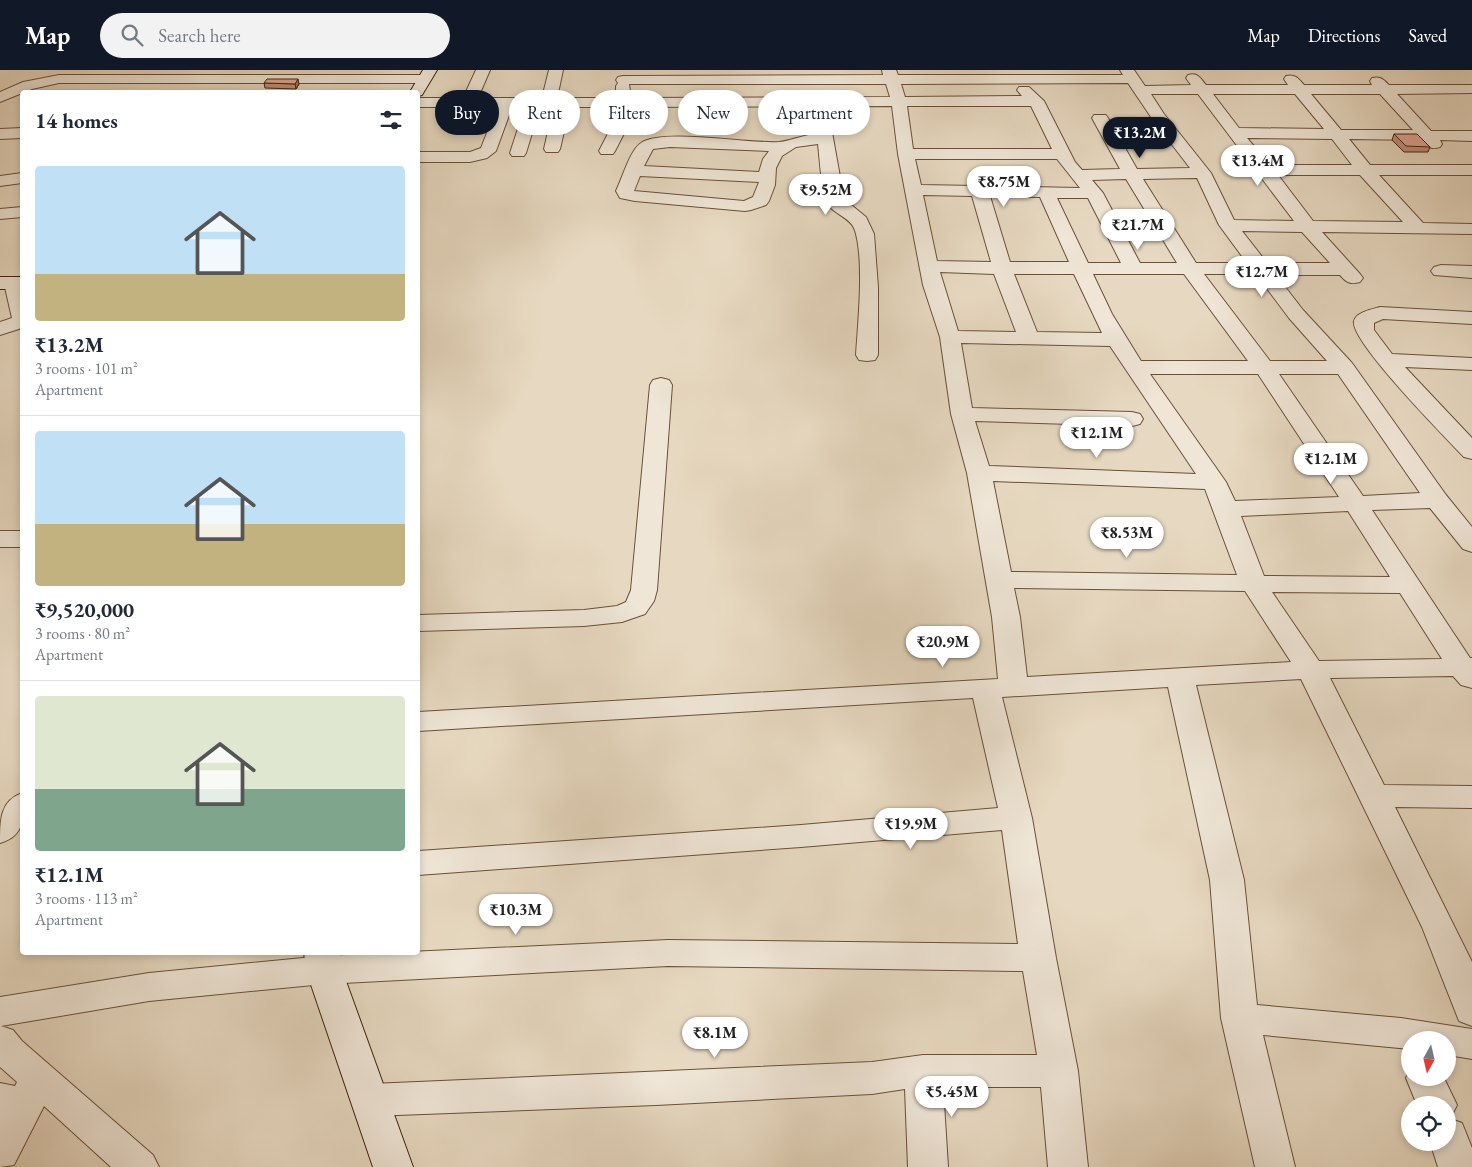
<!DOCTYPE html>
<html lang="en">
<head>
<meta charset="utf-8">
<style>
	body { margin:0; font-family:"EB Garamond",serif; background:#f2f2f3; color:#1f2937; height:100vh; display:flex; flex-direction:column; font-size:19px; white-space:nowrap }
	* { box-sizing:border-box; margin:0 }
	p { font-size:16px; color:#747a83 }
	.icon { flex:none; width:28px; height:28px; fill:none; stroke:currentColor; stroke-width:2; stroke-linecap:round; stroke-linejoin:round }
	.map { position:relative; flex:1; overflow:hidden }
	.sheet { position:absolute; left:20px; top:20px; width:400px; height:865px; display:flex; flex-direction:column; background:#fff; border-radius:5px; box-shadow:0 2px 8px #0003 }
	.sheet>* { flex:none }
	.hud { position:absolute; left:435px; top:20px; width:475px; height:45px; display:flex; gap:10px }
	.needle { width:32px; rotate:188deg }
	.fabs { position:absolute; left:1401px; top:961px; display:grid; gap:10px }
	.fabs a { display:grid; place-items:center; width:55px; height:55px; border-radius:50%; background:#fff; box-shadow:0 2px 8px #0003; font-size:25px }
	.price { position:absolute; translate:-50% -42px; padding:0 11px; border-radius:18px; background:#fff; color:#222; font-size:16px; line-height:32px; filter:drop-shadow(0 1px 2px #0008) }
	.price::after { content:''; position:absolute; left:50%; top:30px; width:15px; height:11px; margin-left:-8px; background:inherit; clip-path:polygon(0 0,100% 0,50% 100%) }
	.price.on { background:#111827; color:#fff }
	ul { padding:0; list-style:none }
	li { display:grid; align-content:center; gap:10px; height:265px; padding:0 15px }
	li+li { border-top:1px solid #e0e1e3 }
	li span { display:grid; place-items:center; height:155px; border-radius:5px; color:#555 }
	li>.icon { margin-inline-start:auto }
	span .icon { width:90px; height:90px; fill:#fffc; stroke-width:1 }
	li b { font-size:21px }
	h2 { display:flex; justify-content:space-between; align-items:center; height:60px; padding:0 15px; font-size:21px }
	.chip { padding:0 18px; border-radius:22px; background:#fff; box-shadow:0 2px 8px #0003; font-size:18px; line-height:45px }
	.chip.on { background:#111827; color:#fff }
	header { display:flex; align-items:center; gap:30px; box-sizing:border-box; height:70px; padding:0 25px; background:#111827; color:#fff }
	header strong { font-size:24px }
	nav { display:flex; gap:28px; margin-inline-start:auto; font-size:18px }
	.search { width:350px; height:45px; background:#f2f2f3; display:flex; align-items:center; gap:12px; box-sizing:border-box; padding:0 18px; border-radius:28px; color:#747a83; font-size:19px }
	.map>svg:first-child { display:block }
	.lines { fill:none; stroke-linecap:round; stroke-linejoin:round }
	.street-casing { stroke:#6a5038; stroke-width:2 }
	.secondary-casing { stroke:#41220a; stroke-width:2 }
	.street { fill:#efe6d7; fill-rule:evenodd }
	.secondary { fill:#efe6d7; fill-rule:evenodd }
	.wall { fill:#c2907e; stroke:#41220a }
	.shaded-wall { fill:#9e7567; stroke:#41220a }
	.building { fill:#e2a793; stroke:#41220a }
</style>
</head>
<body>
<header>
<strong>Map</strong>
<div class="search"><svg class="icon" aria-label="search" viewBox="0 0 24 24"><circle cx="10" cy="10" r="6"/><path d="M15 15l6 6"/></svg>Search here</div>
<nav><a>Map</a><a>Directions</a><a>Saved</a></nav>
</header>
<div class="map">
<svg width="1472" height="1097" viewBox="0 0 1472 1097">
	<rect width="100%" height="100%" fill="#e7d9c1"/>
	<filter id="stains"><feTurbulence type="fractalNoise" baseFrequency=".004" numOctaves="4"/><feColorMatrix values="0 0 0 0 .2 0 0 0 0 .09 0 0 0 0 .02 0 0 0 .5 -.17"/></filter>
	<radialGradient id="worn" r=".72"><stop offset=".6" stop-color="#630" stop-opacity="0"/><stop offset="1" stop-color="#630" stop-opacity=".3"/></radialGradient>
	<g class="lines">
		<g class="street-casing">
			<g id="street">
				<path d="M 476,0 L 490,0 L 478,28 L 542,28 L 549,0 L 563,0 L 557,28 L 616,28 L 616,16 L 618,13 L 616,10 L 618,7 L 623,6 L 883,5 L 882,0 L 896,0 L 898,5 L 1123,5 L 1120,0 L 1134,0 L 1145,16 L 1191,15 L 1186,8 L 1188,5 C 1198,2 1200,8 1206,15 L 1288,15 L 1284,9 L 1286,6 C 1295,4 1298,8 1304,15 L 1372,15 L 1370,11 L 1372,8 C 1380,6 1383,9 1389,15 L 1472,15 L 1472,23 L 1397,24 L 1431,61 L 1472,61 L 1472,71 L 1440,70 L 1442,74 L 1440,77 C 1431,80 1428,77 1422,70 L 1349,69 L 1370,95 L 1472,95 L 1472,105 L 1379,105 L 1423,153 L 1472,154 L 1472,164 L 1322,162 L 1360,204 L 1363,208 L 1360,212 C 1350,215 1346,212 1340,205 L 1276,205 L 1303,240 L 1352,293 L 1446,425 L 1472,457 L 1472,482 L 1463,479 L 1430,438 L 1372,440 L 1470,588 L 1472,588 L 1472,618 L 1461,615 L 1453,606 L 1330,608 L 1384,715 L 1472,716 L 1472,738 L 1395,737 L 1472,892 L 1472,956 L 1459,951 L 1422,857 L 1301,609 L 1196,615 L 1244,810 L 1257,935 L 1401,948 L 1472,959 L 1472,989 L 1448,985 L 1448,970 L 1410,970 L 1410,979 L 1263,965 L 1295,1097 L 1255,1097 L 1221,948 L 1210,810 L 1168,617 L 1002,627 L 1032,748 L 1056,888 L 1078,1001 L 1088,1097 L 1048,1097 L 1041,1017 L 943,1017 L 948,1097 L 908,1097 L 905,1019 L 872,1024 L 656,1035 L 371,1046 L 357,1041 L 352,1030 L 357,1019 L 371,1014 L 872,992 L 923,985 L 1037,985 L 1023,901 L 668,896 L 324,914 L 149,931 L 1,956 L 13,960 L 22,971 L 153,1085 L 159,1097 L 111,1097 L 44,1036 L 14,1095 L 0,1097 L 0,1013 L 15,1016 L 17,1012 L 0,997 L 0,927 L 149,903 L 324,886 L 668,870 L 1018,874 L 1002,760 L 801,777 L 418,805 L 418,781 L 801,755 L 998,738 L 973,628 L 418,661 L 418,642 L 998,609 L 992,547 L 967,403 L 951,344 L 940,267 L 923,215 L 898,84 L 892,36 L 632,37 L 633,46 L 615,81 L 613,84 L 601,84 L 599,81 L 617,46 L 617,37 L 540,37 L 526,83 L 524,86 L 512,86 L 510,83 L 525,37 L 512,37 L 496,81 L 487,88 L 470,92 L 418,92 L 418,82 L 470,82 L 481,78 L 497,37 L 418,37 L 418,28 L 463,28 ZM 1128,13 L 1153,50 L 1190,98 L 1137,99 L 1108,48 L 1106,45 L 1094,45 L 1092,48 L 1120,99 L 1082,100 L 1075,92 L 1044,31 L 1029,17 L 1019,17 L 1017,20 L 1022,26 L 905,27 L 901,14 ZM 629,14 L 886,14 L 890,27 L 631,28 ZM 1151,24 L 1198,24 L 1294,151 L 1234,150 L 1211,103 L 1164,44 ZM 1213,24 L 1295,24 L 1324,59 L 1239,58 ZM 1311,24 L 1380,24 L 1413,60 L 1341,60 ZM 907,36 L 1031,36 L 1052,79 L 913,79 ZM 1247,68 L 1332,69 L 1352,95 L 1270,95 ZM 915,89 L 1057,89 L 1080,118 L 921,115 ZM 1278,105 L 1360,105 L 1403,152 L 1313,151 ZM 1197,108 L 1219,155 L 1247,193 L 1196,193 L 1143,109 ZM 1126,109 L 1177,193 L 1140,193 L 1103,123 L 1092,110 ZM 923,125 L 972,126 L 991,192 L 937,191 ZM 990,126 L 1040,127 L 1069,192 L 1010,192 ZM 1057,128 L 1088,128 L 1121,193 L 1088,193 ZM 1242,161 L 1302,162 L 1330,193 L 1267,193 ZM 940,202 L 994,204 L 1016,262 L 958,261 ZM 1014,204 L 1074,204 L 1102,263 L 1037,262 ZM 1093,204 L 1184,204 L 1248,291 L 1141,291 L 1112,244 ZM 1204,204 L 1256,204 L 1289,248 L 1327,291 L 1270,291 ZM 961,273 L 1110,276 L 1196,404 L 989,396 L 975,351 L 1132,356 L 1140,354 L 1143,349 L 1140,344 L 1132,342 L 972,338 ZM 1150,304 L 1258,304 L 1339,427 L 1235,431 L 1226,412 ZM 1279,304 L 1338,304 L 1420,423 L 1363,426 ZM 993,411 L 1205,419 L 1237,505 L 1011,502 ZM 1348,441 L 1390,507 L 1264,506 L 1241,446 ZM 1014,518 L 1245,521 L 1291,592 L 1027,607 L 1020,547 ZM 1272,522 L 1400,523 L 1442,589 L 1319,591 Z"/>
				<polygon points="59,5 424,5 429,6 431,9 429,12 424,13 59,13 32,19 0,32 0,22 23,12"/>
				<polygon points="560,39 565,41 568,44 560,79 558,82 546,82 544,79 552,44 555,41"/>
				<path d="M 822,46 L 828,48 L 830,51 L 844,129 L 866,147 L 874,164 L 878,217 L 878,285 L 875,290 L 867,291 L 859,290 L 856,285 C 858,253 865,186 854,158 C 850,149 838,145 831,138 C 821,124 820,91 818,74 L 796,77 L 782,86 L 776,98 L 775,115 L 769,131 L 766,135 L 751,140 L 745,141 L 635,131 L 620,128 L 616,121 C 622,109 630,80 641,73 C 662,58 749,74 779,72 C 790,71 803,65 816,64 L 814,51 L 816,48 ZM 670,77 L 769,81 L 763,89 L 759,102 L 644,96 L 653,79 ZM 640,106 L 759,112 L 753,127 L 744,131 L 634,121 Z"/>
				<polygon points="22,58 22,68 0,69 0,59"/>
				<polygon points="22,103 22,113 0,116 0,106"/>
				<polygon points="22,137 22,147 0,149 0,139"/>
				<polygon points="1441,195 1472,196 1472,208 1434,205 1431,201 1434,197"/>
				<polygon points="14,207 22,211 22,258 0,265 0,252 12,248 4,213 7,209"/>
				<path d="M 1380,237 L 1472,242 L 1472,254 L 1383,249 L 1374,253 L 1374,260 L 1392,284 L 1472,288 L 1472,300 L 1405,297 L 1472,368 L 1472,389 L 1464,387 C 1446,368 1349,270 1354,251 C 1356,242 1373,239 1380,237 Z"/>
				<polygon points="661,308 669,310 672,315 657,520 654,531 645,544 622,552 584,556 418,561 418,545 584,540 617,536 626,532 631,520 650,315 653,310"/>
				<rect x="0" y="461" width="22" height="16"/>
				<path d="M 22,723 C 25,746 25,766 0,773 C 0,750 0,731 22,723 Z"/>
				<polygon points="1410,1000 1410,1008 1444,1008 1457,1035 1451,1047 1448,1048 1448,1035 1417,1035 1406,1008"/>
				<polygon points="1448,1048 1462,1053 1472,1078 1472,1097 1438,1097 1430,1072 1448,1072"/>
			</g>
		</g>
		<g class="secondary-casing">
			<g id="secondary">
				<polygon points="423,0 437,0 422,25 418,26 418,22 410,22"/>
				<rect x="0" y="207" width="22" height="12"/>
				<polygon points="304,882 340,882 342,900 413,1097 373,1097 306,900"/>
			</g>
		</g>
		<use href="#street" class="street"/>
		<use href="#secondary" class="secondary"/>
	</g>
	<g class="wall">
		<polygon points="264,13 299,14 296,19 265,18"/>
		<polygon points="1394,64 1430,77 1428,82 1404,82 1392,70"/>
	</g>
	<polygon class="shaded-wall" points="298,9 299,14 296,19 295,14"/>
	<g class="building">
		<polygon points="267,9 298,9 295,14 264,13"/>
		<polygon points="1394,64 1417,64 1430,77 1406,76"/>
	</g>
	<rect width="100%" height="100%" filter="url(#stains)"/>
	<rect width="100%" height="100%" fill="url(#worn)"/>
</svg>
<div class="fabs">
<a><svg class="needle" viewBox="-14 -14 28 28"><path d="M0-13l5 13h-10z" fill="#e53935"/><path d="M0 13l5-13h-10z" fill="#747a83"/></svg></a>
<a><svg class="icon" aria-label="locate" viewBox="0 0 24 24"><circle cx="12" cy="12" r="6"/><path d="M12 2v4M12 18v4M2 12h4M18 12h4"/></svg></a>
</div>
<b class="price on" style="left:1140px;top:89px">₹13.2M</b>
<b class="price" style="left:1258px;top:117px">₹13.4M</b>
<b class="price" style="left:1004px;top:138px">₹8.75M</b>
<b class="price" style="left:826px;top:146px">₹9.52M</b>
<b class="price" style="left:1138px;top:181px">₹21.7M</b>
<b class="price" style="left:1262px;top:228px">₹12.7M</b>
<b class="price" style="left:1097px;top:389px">₹12.1M</b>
<b class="price" style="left:1331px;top:415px">₹12.1M</b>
<b class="price" style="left:1127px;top:489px">₹8.53M</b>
<b class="price" style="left:943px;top:598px">₹20.9M</b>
<b class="price" style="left:911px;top:780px">₹19.9M</b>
<b class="price" style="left:516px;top:866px">₹10.3M</b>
<b class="price" style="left:715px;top:989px">₹8.1M</b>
<b class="price" style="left:952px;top:1048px">₹5.45M</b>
<div class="hud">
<a class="chip on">Buy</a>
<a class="chip">Rent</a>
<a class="chip">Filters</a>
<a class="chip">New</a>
<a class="chip">Apartment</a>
</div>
<section class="sheet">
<h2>14 homes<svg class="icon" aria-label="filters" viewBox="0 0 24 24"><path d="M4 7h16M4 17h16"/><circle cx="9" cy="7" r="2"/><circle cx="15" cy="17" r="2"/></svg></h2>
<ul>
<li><span style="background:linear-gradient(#bfe0f5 70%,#c2b280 0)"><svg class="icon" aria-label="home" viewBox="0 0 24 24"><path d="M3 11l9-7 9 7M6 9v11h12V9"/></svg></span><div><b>₹13.2M</b><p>3 rooms · 101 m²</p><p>Apartment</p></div></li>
<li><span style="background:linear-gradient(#bfe0f5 60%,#c2b280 0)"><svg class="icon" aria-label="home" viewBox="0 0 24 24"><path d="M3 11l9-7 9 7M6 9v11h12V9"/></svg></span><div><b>₹9,520,000</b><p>3 rooms · 80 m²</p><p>Apartment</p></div></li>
<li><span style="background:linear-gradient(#dfe7d0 60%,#7fa58c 0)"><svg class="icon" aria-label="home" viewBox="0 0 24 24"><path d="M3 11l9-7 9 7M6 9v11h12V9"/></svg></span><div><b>₹12.1M</b><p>3 rooms · 113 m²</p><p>Apartment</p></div></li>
</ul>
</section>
</div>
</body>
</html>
